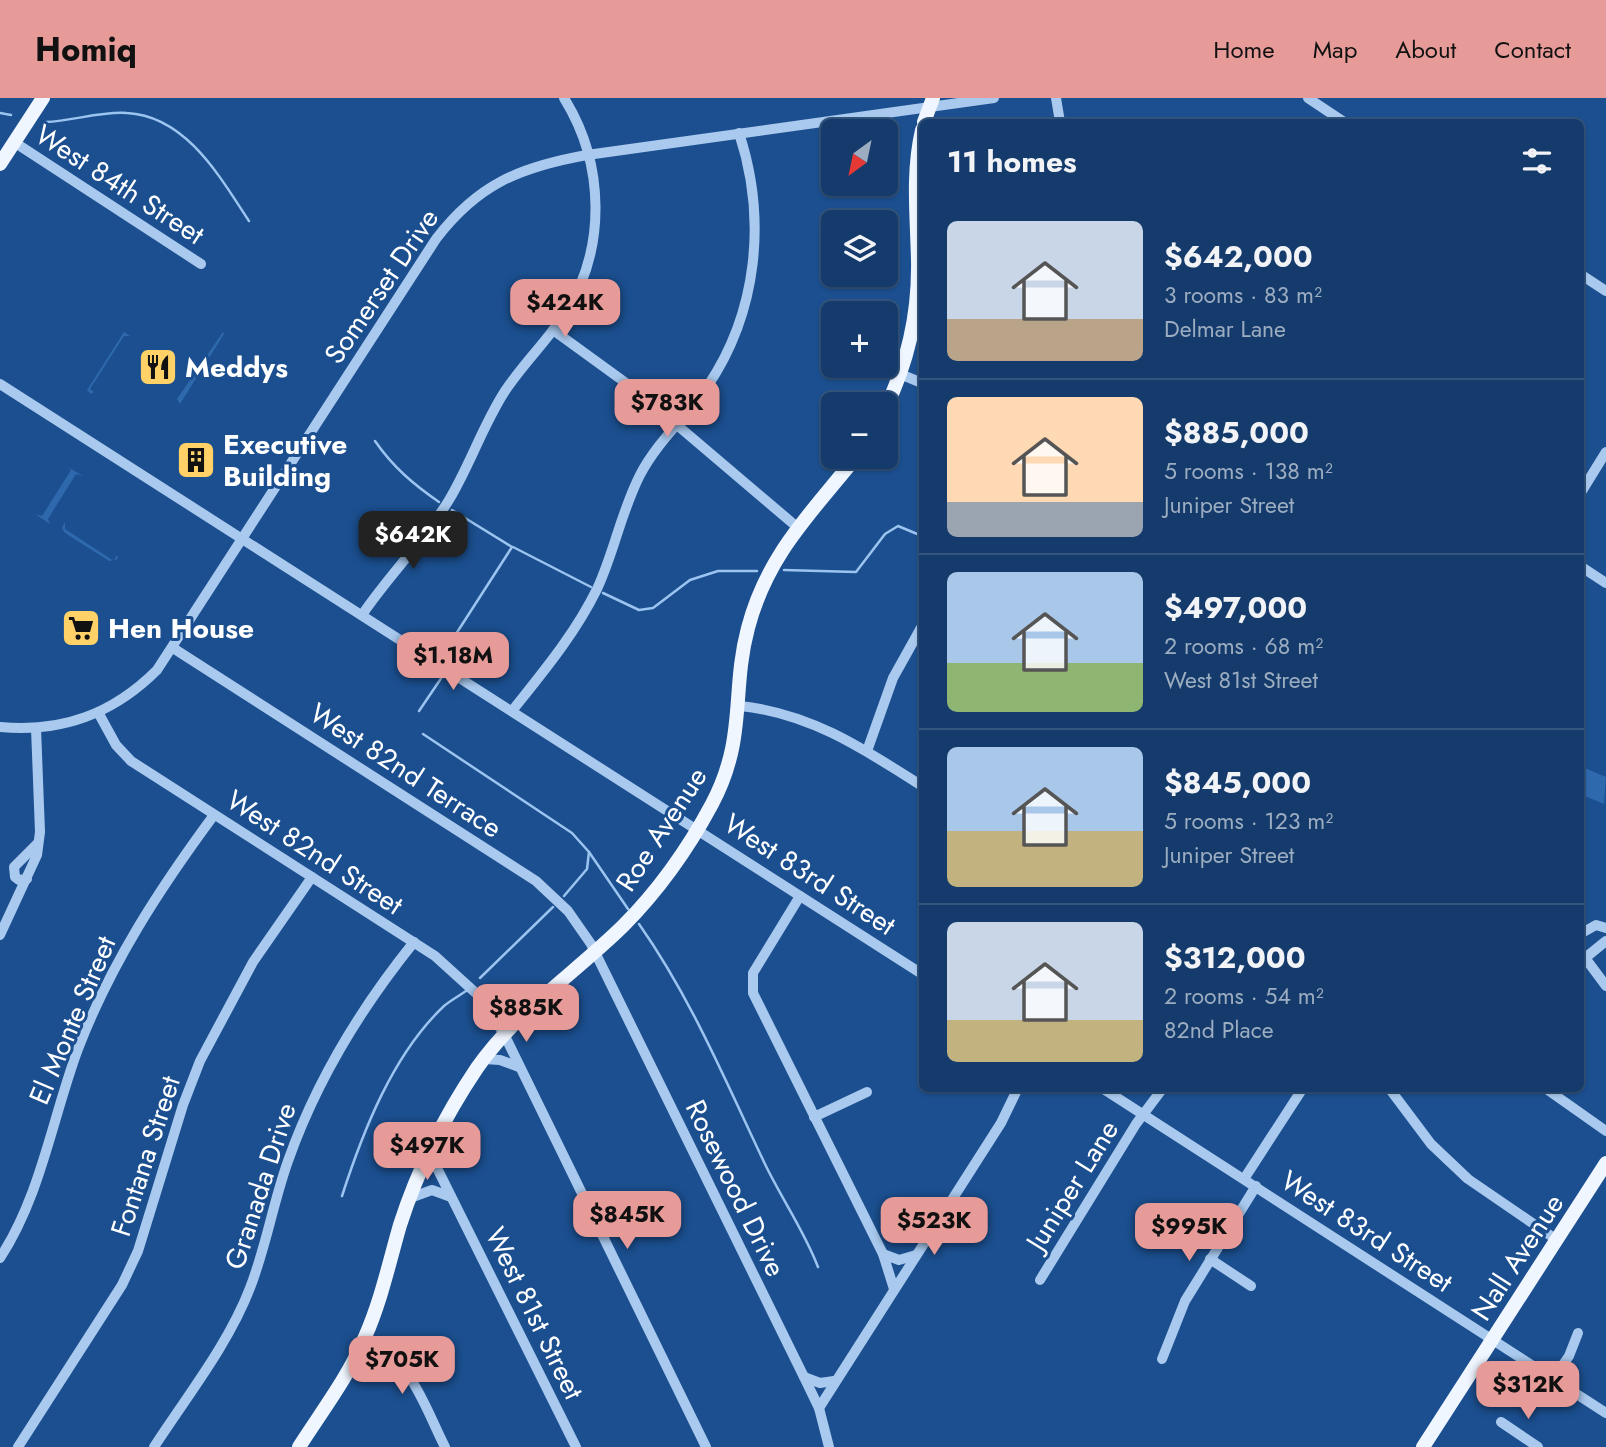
<!DOCTYPE html>
<html lang="en">
<head>
<meta charset="utf-8">
<style>
	body { margin:0; font-family:Jost,sans-serif; background:#1d4271; color:#f1f3f6; height:100vh; display:flex; flex-direction:column; font-size:26px; white-space:nowrap }
	* { box-sizing:border-box; margin:0 }
	p { font-size:23px; color:#9dadc1 }
	.icon { flex:none; width:38px; height:38px; fill:none; stroke:currentColor; stroke-width:2; stroke-linecap:round; stroke-linejoin:round }
	.map { position:relative; flex:1; overflow:hidden }
	.panel { position:absolute; left:919px; top:21px; width:665px; height:973px; display:flex; flex-direction:column; background:#143b6b; border-radius:10px; box-shadow:0 2px 5px #0004,0 0 0 2px #33557e }
	.panel>* { flex:none }
	.needle { width:46px; rotate:213deg }
	.buttons { position:absolute; left:821px; top:21px; display:grid; gap:14px }
	.buttons a { display:grid; place-items:center; width:77px; height:77px; border-radius:10px; background:#143b6b; box-shadow:0 2px 5px #0004,0 0 0 2px #33557e; font-size:35px }
	.price { position:absolute; translate:-50% -60px; padding:0 16px; border-radius:14px; background:#e69b98; color:#111; font-size:23px; line-height:46px; filter:drop-shadow(0 2px 4px #0008) }
	.price::after { content:''; position:absolute; left:50%; top:42px; width:21px; height:16px; margin-left:-10px; background:inherit; clip-path:polygon(0 0,100% 0,50% 100%) }
	.price.current { background:#222; color:#fff }
	ul { padding:0; list-style:none }
	li { display:flex; align-items:center; gap:21px; height:175px; padding:0 28px }
	li+li { border-top:2px solid #33557e }
	li span { display:grid; place-items:center; flex:none; width:196px; height:140px; border-radius:10px; color:#555 }
	li>.icon { margin-inline-start:auto }
	span .icon { width:84px; height:84px; fill:#fffc; stroke-width:1 }
	li b { font-size:30px }
	h2 { display:flex; justify-content:space-between; align-items:center; height:84px; padding:0 28px; font-size:30px }
	header { display:flex; align-items:center; gap:42px; box-sizing:border-box; height:98px; padding:0 35px; background:#e69b98; color:#111 }
	header strong { font-size:33px }
	nav { display:flex; gap:38px; margin-inline-start:auto; font-size:24px }
	.map>svg:first-child { display:block }
	.green { fill:#2e69ad }
	.lines { fill:none; stroke-linecap:round; stroke-linejoin:round }
	.stream { stroke:#9cc4f0; stroke-width:2.5 }
	.minor { stroke:#a9c9ee; stroke-width:10 }
	.major { stroke:#f0f6ff; stroke-width:14 }
	.labels { text-anchor:middle; stroke-width:6; stroke-linejoin:round; paint-order:stroke }
	.street-label { font-size:28px; fill:#fff; stroke:#1b4f8f }
	.poi-label { font-size:28px; font-weight:bold; fill:#fff; stroke:#1b4f8f; text-anchor:start }
</style>
</head>
<body>
<header>
<strong>Homiq</strong>
<nav><a>Home</a><a>Map</a><a>About</a><a>Contact</a></nav>
</header>
<div class="map">
<svg width="1606" height="1349" viewBox="0 0 1606 1349">
	<rect width="100%" height="100%" fill="#1b4f8f"/>
	<g class="green">
		<polygon points="124,234 130,238 124,238 90,291 94,294 91,296 87,292"/>
		<polygon points="223,234 224,236 180,306 177,301"/>
		<polygon points="66,368 83,378 76,376 48,421 50,426 35,416 42,418 71,372"/>
		<polygon points="65,424 65,431 111,461 114,462 117,457 118,461 109,463 65,435 62,430"/>
		<polygon points="1580,668 1606,679 1604,706 1580,696"/>
	</g>
	<g class="lines">
		<g class="stream">
			<polyline points="0,15 11,17"/>
			<path d="M 46,24 C 73,23 101,13 127,15 C 186,18 220,79 249,123"/>
			<path d="M 375,343 C 393,369 413,386 439,404"/>
			<polyline points="513,449 591,489"/>
			<polyline points="784,472 856,474 885,436 898,428 922,438"/>
			<polyline points="603,495 639,512 653,510 690,482 718,473 757,473"/>
			<polyline points="452,565 448,554 456,536 512,449 452,412"/>
			<polyline points="419,613 442,579"/>
			<polyline points="423,636 572,735 589,754 628,811"/>
			<polyline points="564,798 587,771 589,754"/>
			<path d="M 639,826 C 691,900 725,982 764,1064 C 781,1100 804,1132 818,1169"/>
			<polyline points="480,880 553,809"/>
			<path d="M 342,1098 C 363,1033 393,956 444,908 C 451,902 459,898 466,893"/>
		</g>
		<g class="minor">
			<polyline points="1056,0 1060,24"/>
			<polyline points="1308,0 1344,24"/>
			<polyline points="14,44 201,166"/>
			<polyline points="1580,176 1606,193"/>
			<polyline points="553,232 637,293 797,429"/>
			<polyline points="900,276 922,285"/>
			<polyline points="0,286 922,876"/>
			<polyline points="1580,396 1606,354"/>
			<polyline points="1580,468 1606,485"/>
			<path d="M 362,517 C 389,477 424,443 449,402 C 470,367 483,327 505,293 C 523,266 546,244 564,217 C 607,152 605,66 564,0"/>
			<polyline points="173,550 536,783 568,813 591,846 804,1279 819,1310 829,1349"/>
			<path d="M 740,608 C 810,615 864,651 922,688"/>
			<path d="M 512,613 C 543,574 575,536 597,491 C 614,455 621,414 640,377 C 657,344 686,319 707,289 C 758,214 767,120 739,35"/>
			<polyline points="99,616 116,647 131,663 435,858 478,897 504,936 706,1349"/>
			<path d="M 0,629 C 62,635 113,616 157,572 L 436,141 C 478,86 520,69 587,57 L 994,0"/>
			<polyline points="867,653 893,580 922,528"/>
			<polyline points="27,781 19,782 15,779 14,769 38,745"/>
			<polyline points="800,798 753,875 753,895 883,1156 894,1191"/>
			<polyline points="1580,836 1596,827 1606,830"/>
			<polyline points="0,837 37,757 40,734 36,630"/>
			<polyline points="1580,853 1606,888"/>
			<polyline points="1585,860 1606,843"/>
			<polyline points="484,961 500,962 519,969"/>
			<polyline points="1102,990 1606,1315"/>
			<polyline points="1389,990 1431,1046 1468,1081 1557,1142"/>
			<polyline points="1545,990 1606,1033"/>
			<polyline points="814,1019 867,994"/>
			<polyline points="429,1054 576,1349"/>
			<polyline points="1244,1081 1303,990"/>
			<polyline points="410,1100 432,1092 451,1099"/>
			<polyline points="883,1156 899,1162 916,1157"/>
			<path d="M 0,1160 C 41,1097 52,1021 78,951 C 111,865 160,790 214,717"/>
			<polyline points="1210,1161 1251,1188"/>
			<polyline points="1040,1182 1136,1026 1163,990"/>
			<path d="M 365,1240 C 413,1265 422,1303 445,1349"/>
			<polyline points="1162,1261 1185,1203 1256,1088"/>
			<polyline points="804,1279 820,1285 834,1283"/>
			<polyline points="1553,1281 1569,1258 1578,1235"/>
			<polyline points="819,1310 1001,1025 1018,990"/>
			<polyline points="1501,1324 1538,1349"/>
			<polyline points="18,1349 122,1187 138,1153 183,1007 200,963 253,864 312,779"/>
			<path d="M 154,1349 C 187,1298 228,1247 250,1190 C 266,1149 273,1105 288,1063 C 317,981 360,911 414,844"/>
		</g>
		<g class="major">
			<polyline points="924,24 933,0"/>
			<polyline points="0,66 43,0"/>
			<path d="M 886,309 C 908,264 919,213 918,162 C 917,118 912,75 922,32"/>
			<path d="M 299,1349 C 322,1313 349,1278 365,1239 C 381,1203 389,1165 400,1127 C 418,1071 444,1019 477,970 C 517,913 574,876 623,828 C 658,793 689,749 712,706 C 747,640 731,594 748,530 C 767,457 811,415 856,359"/>
			<polyline points="1423,1349 1606,1065"/>
		</g>
	</g>
	<defs>
		<g id="restaurant-square" transform="scale(2.0125)"><rect x="-9" y="-9" width="18" height="18" rx="4" fill="#ffd166" stroke="#1b4f8f"/><path d="M-5-6h1v4h1v-4h1v4h1v-4h1v5L-1.5 .5V6h-2V.5L-5-1ZM5-6V6H3V1.5H1.5Q1.5-4 5-6Z" fill="#111"/></g>
		<g id="building-square" transform="scale(2.0125)"><rect x="-9" y="-9" width="18" height="18" rx="4" fill="#ffd166" stroke="#1b4f8f"/><path d="M-4-6H4V6H1V3H-1V6H-4ZM-2.5-4.3h1.7v1.8h-1.7ZM.8-4.3h1.7v1.8H.8ZM-2.5-1h1.7V.8h-1.7ZM.8-1h1.7V.8H.8Z" fill="#111"/></g>
		<g id="supermarket-square" transform="scale(2.0125)"><rect x="-9" y="-9" width="18" height="18" rx="4" fill="#ffd166" stroke="#1b4f8f"/><path d="M-6-5.5h2.5l.6 2H6L4.5 2H-2.5L-4.4-4H-6ZM-1.5 3.2a1.3 1.3 0 1 0 .1 0ZM3 3.2a1.3 1.3 0 1 0 .1 0Z" fill="#111"/></g>
	</defs>
	<g fill-rule="evenodd">
		<use href="#restaurant-square" x="158" y="269"/>
		<use href="#building-square" x="196" y="362"/>
		<use href="#supermarket-square" x="81" y="530"/>
	</g>
	<g class="labels">
		<g class="street-label">
			<text transform="translate(120 86) rotate(33)" y="10">West 84th Street</text>
			<text transform="translate(381 188) rotate(-56)" y="10">Somerset Drive</text>
			<text transform="translate(406 672) rotate(33)" y="10">West 82nd Terrace</text>
			<text transform="translate(661 731) rotate(-57)" y="10">Roe Avenue</text>
			<text transform="translate(315 754) rotate(33)" y="10">West 82nd Street</text>
			<text transform="translate(810 776) rotate(33)" y="10">West 83rd Street</text>
			<text transform="translate(72 922) rotate(-67)" y="10">El Monte Street</text>
			<text transform="translate(145 1058) rotate(-72)" y="10">Fontana Street</text>
			<text transform="translate(1072 1087) rotate(-58)" y="10">Juniper Lane</text>
			<text transform="translate(260 1088) rotate(-72)" y="10">Granada Drive</text>
			<text transform="translate(736 1090) rotate(64)" y="10">Rosewood Drive</text>
			<text transform="translate(1367 1133) rotate(33)" y="10">West 83rd Street</text>
			<text transform="translate(1517 1159) rotate(-57)" y="10">Nall Avenue</text>
			<text transform="translate(535 1215) rotate(64)" y="10">West 81st Street</text>
		</g>
		<g class="poi-label">
			<text x="185" y="279">Meddys</text>
			<text x="223" y="356">Executive<tspan x="223" dy="32">Building</tspan></text>
			<text x="108" y="540">Hen House</text>
		</g>
	</g>
</svg>
<div class="buttons">
<a><svg class="needle" viewBox="-14 -14 28 28"><path d="M0-13l5 13h-10z" fill="#e53935"/><path d="M0 13l5-13h-10z" fill="#9dadc1"/></svg></a>
<a><svg class="icon" aria-label="layers" viewBox="0 0 24 24"><path d="M12 4l9 5-9 5-9-5zM3 14l9 5 9-5"/></svg></a>
<a>+</a>
<a>−</a>
</div>
<b class="price" style="left:565px;top:241px">$424K</b>
<b class="price" style="left:667px;top:341px">$783K</b>
<b class="price current" style="left:413px;top:473px">$642K</b>
<b class="price" style="left:453px;top:594px">$1.18M</b>
<b class="price" style="left:526px;top:946px">$885K</b>
<b class="price" style="left:427px;top:1084px">$497K</b>
<b class="price" style="left:627px;top:1153px">$845K</b>
<b class="price" style="left:934px;top:1159px">$523K</b>
<b class="price" style="left:1189px;top:1165px">$995K</b>
<b class="price" style="left:402px;top:1298px">$705K</b>
<b class="price" style="left:1528px;top:1323px">$312K</b>
<section class="panel">
<h2>11 homes<svg class="icon" aria-label="filters" viewBox="0 0 24 24"><path d="M4 7h16M4 17h16"/><circle cx="9" cy="7" r="2"/><circle cx="15" cy="17" r="2"/></svg></h2>
<ul>
<li><span style="background:linear-gradient(#c9d6e8 70%,#b9a48a 0)"><svg class="icon" aria-label="home" viewBox="0 0 24 24"><path d="M3 11l9-7 9 7M6 9v11h12V9"/></svg></span><div><b>$642,000</b><p>3 rooms · 83 m²</p><p>Delmar Lane</p></div></li>
<li><span style="background:linear-gradient(#ffd9b3 75%,#9aa5b1 0)"><svg class="icon" aria-label="home" viewBox="0 0 24 24"><path d="M3 11l9-7 9 7M6 9v11h12V9"/></svg></span><div><b>$885,000</b><p>5 rooms · 138 m²</p><p>Juniper Street</p></div></li>
<li><span style="background:linear-gradient(#a9c7e8 65%,#8fb573 0)"><svg class="icon" aria-label="home" viewBox="0 0 24 24"><path d="M3 11l9-7 9 7M6 9v11h12V9"/></svg></span><div><b>$497,000</b><p>2 rooms · 68 m²</p><p>West 81st Street</p></div></li>
<li><span style="background:linear-gradient(#a9c7e8 60%,#c2b280 0)"><svg class="icon" aria-label="home" viewBox="0 0 24 24"><path d="M3 11l9-7 9 7M6 9v11h12V9"/></svg></span><div><b>$845,000</b><p>5 rooms · 123 m²</p><p>Juniper Street</p></div></li>
<li><span style="background:linear-gradient(#c9d6e8 70%,#c2b280 0)"><svg class="icon" aria-label="home" viewBox="0 0 24 24"><path d="M3 11l9-7 9 7M6 9v11h12V9"/></svg></span><div><b>$312,000</b><p>2 rooms · 54 m²</p><p>82nd Place</p></div></li>
</ul>
</section>
</div>
</body>
</html>
